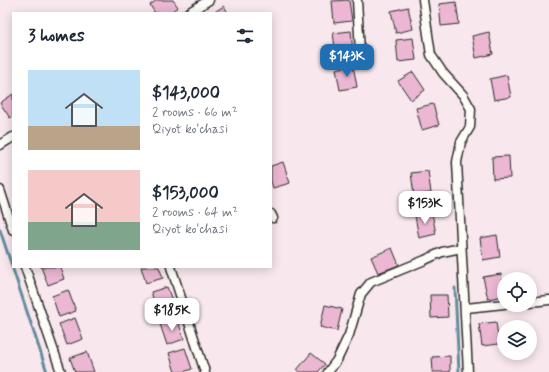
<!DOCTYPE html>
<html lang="en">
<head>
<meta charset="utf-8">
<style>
	body { margin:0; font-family:Mynerve,sans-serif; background:#f6f6f7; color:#1f2937; height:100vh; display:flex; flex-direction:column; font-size:15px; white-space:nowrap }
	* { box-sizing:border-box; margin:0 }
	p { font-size:13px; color:#747a83 }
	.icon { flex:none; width:22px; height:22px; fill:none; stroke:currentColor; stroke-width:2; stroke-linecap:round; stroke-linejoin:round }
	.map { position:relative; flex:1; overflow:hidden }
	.side { position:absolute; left:12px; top:12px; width:260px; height:256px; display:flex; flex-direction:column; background:#fff; border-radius:0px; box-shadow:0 2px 10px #0003 }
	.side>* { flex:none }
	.controls { position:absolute; left:497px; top:272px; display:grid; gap:8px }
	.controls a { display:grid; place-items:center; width:40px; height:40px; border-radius:50%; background:#fff; box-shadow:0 2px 10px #0003; font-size:20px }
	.price { position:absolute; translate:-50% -34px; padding:0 9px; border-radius:8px; background:#fff; color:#222; font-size:13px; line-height:26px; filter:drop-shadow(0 1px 2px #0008) }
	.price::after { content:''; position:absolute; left:50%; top:24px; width:12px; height:9px; margin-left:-6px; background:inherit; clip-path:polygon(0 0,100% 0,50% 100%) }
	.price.selected { background:#1f6fb2; color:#fff }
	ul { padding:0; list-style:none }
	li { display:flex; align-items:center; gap:12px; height:100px; padding:0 16px }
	li span { display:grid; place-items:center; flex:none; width:112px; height:80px; border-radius:0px; color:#555 }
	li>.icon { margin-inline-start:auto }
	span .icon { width:48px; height:48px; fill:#fffc; stroke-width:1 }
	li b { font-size:17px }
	h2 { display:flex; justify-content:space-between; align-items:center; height:48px; padding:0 16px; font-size:17px }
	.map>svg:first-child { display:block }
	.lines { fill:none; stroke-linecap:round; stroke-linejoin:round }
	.stream { stroke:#628c9d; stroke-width:3 }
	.building { fill:#ebb7d3; stroke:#2b2b2b }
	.minor-casing { stroke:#2b2b2b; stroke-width:11 }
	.minor { stroke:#fdfcf7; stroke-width:8 }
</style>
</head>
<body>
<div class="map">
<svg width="549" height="372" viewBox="0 0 549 372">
	<rect width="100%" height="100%" fill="#f8e7ec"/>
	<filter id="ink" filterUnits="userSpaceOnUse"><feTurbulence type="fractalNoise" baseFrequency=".025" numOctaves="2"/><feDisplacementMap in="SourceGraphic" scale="8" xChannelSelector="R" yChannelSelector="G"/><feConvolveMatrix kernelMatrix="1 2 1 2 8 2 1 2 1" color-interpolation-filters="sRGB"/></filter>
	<g filter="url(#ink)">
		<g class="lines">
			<g class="stream">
				<polyline points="0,230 47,372"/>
				<polyline points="455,288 459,372"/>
			</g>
		</g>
		<g class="building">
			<polygon points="157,0 173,0 178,7 169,13 155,13 150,5"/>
			<polygon points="349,0 352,21 334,23 332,1"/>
			<polygon points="456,2 459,24 441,26 439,4"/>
			<polygon points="224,6 228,13 213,13"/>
			<polygon points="408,7 413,29 396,33 391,11"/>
			<polygon points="351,31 353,53 336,55 333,33"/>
			<polygon points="489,32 493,54 476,58 472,36"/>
			<polygon points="413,38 416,60 398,62 396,40"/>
			<polygon points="353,65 357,87 340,90 336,69"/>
			<polygon points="413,72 425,90 411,100 398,81"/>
			<polygon points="507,75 511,97 494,100 490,79"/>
			<polygon points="13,94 13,116 10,118 0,103"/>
			<polygon points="433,104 439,125 422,130 416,108"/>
			<polygon points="509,156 510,178 493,179 492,157"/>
			<polygon points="283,162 290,183 273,188 271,181 271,166"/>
			<polygon points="428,171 431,193 414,195 411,173"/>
			<polygon points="432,213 436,234 419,238 415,216"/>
			<polygon points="497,235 500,257 483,260 480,238"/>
			<polygon points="392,248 399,265 378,273 371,257"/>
			<polygon points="41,267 60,267 64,279 48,285"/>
			<polygon points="141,267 159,267 163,278 146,283"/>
			<polygon points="501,274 504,296 488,299 483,277"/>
			<polygon points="167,287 175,308 158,313 151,292"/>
			<polygon points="68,290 76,311 59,317 52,296"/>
			<polygon points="430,295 447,295 448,317 431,318"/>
			<polygon points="325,305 342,309 337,331 320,327"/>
			<polygon points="75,318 83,339 67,345 59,324"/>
			<polygon points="177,318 184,339 167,345 160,324"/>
			<polygon points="496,322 499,344 482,346 479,324"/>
			<polygon points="185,348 192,369 183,372 175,372 169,353"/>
			<polygon points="87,352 94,372 75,372 70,358"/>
			<polygon points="311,353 325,364 318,372 299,372 297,370"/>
			<polygon points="450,356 450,372 433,372 432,357"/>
		</g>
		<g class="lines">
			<g class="minor-casing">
				<g id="minor">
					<polyline points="357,0 360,52"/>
					<polyline points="423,0 431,55 443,73 463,95 471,109 470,127 461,142 457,162 468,372"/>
					<polyline points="188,13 209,0"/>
					<polyline points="0,145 13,137"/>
					<polyline points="0,190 13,230"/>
					<polyline points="271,214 273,218"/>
					<polyline points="25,267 61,372"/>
					<polyline points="171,267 205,372"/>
					<polyline points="530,302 549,300"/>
					<polyline points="466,308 504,304"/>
					<polyline points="328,372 337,360 349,335 361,294 371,282 425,260 442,252 461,248"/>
				</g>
			</g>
			<use href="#minor" class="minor"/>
		</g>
	</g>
</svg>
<div class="controls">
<a><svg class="icon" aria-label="locate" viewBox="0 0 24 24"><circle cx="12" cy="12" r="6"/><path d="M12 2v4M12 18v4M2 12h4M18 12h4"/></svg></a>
<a><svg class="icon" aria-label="layers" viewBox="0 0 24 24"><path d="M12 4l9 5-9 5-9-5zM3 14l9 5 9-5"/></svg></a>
</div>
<b class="price selected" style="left:347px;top:78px">$143K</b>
<b class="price" style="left:425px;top:225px">$153K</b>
<b class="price" style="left:172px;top:332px">$185K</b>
<section class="side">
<h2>3 homes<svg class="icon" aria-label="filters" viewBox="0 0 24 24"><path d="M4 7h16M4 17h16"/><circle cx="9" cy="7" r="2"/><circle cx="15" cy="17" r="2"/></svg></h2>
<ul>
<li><span style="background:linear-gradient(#bfe0f5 70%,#b9a48a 0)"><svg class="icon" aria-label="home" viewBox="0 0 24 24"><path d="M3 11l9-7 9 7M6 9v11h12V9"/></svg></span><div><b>$143,000</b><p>2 rooms · 66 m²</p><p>Qiyot ko'chasi</p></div></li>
<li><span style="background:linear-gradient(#f6c9c9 65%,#7fa58c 0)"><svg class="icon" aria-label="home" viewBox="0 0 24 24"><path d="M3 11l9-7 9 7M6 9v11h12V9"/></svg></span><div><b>$153,000</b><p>2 rooms · 64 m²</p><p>Qiyot ko'chasi</p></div></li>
</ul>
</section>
</div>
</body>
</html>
